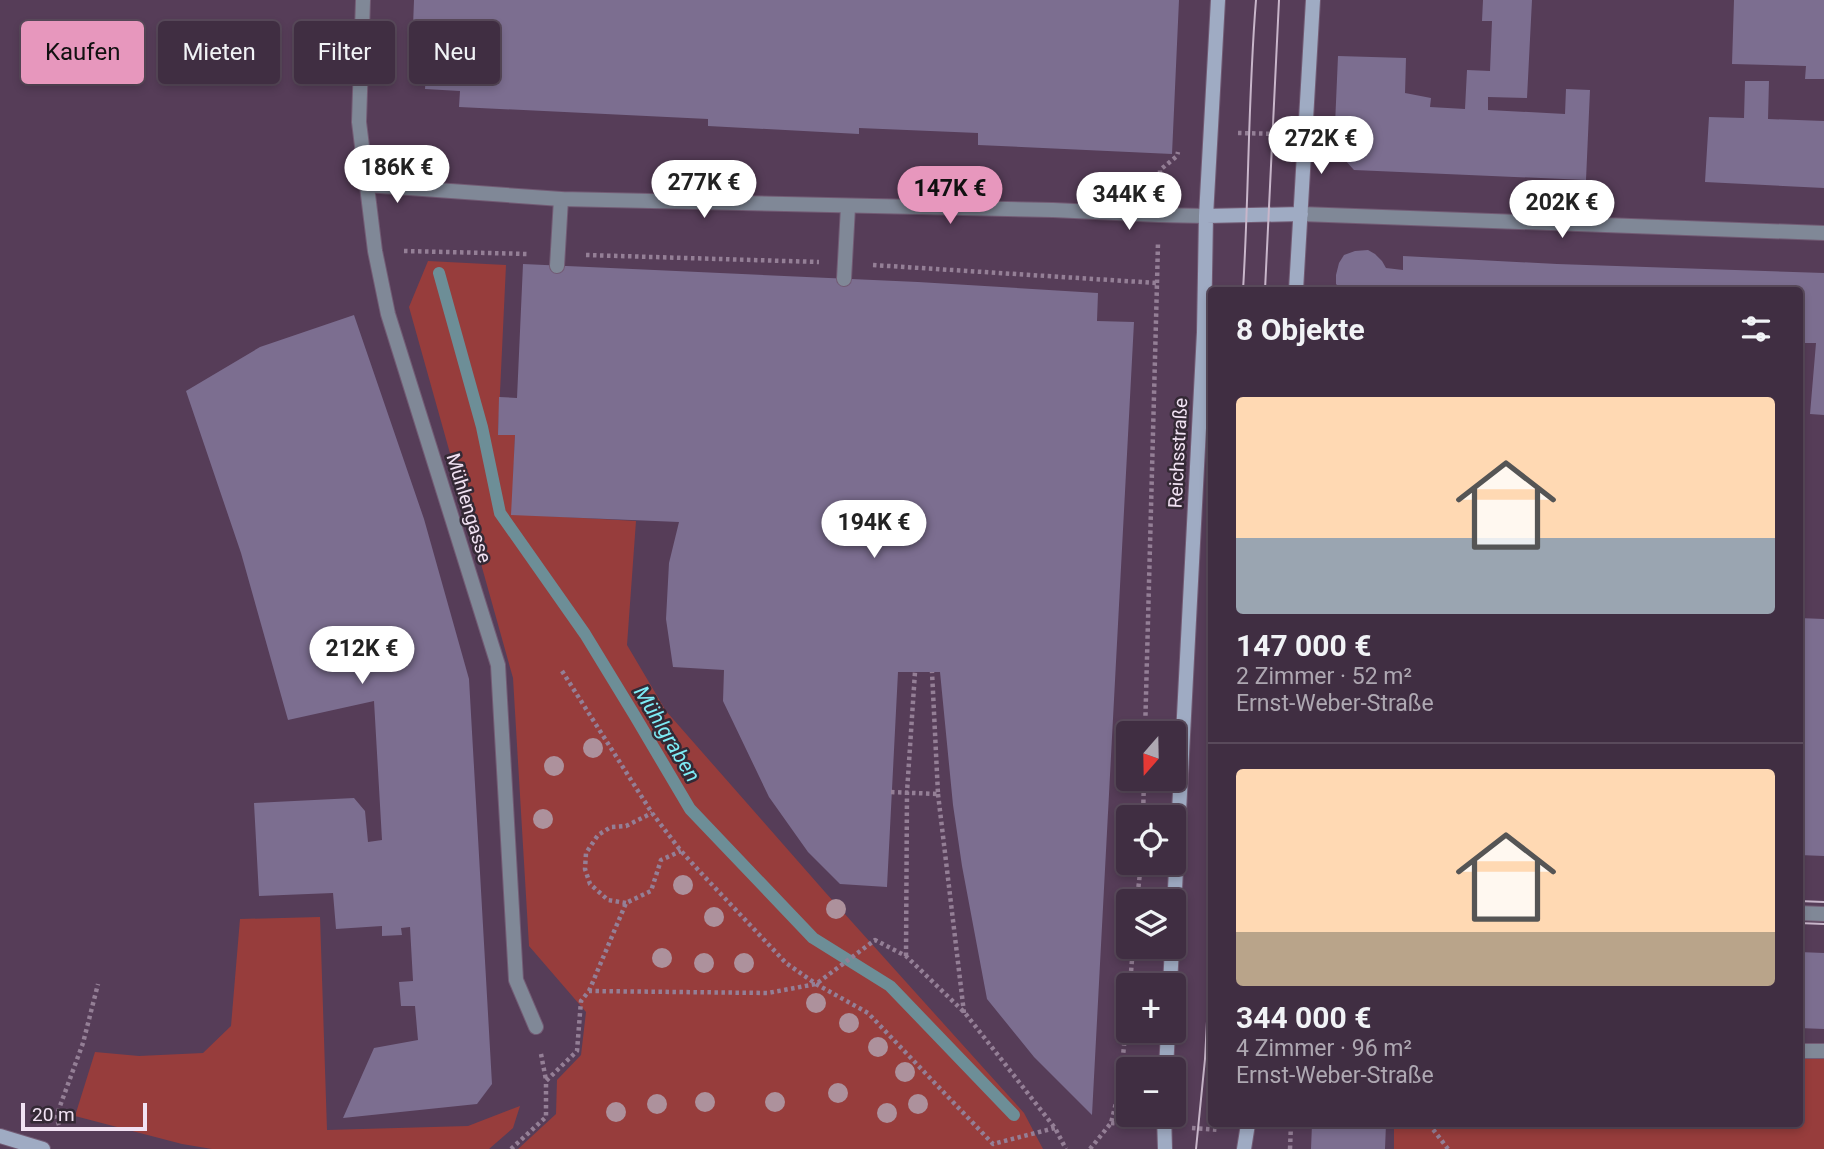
<!DOCTYPE html>
<html lang="de">
<head>
<meta charset="utf-8">
<style>
	body { margin:0; font-family:Roboto,sans-serif; background:#4b3a4d; color:#f1f3f6; height:100vh; display:flex; flex-direction:column; font-size:26px; white-space:nowrap }
	* { box-sizing:border-box; margin:0 }
	p { font-size:23px; color:#aea8b2 }
	.icon { flex:none; width:38px; height:38px; fill:none; stroke:currentColor; stroke-width:2; stroke-linecap:round; stroke-linejoin:round }
	.map { position:relative; flex:1; overflow:hidden }
	.panel { position:absolute; left:1208px; top:287px; width:595px; height:840px; display:flex; flex-direction:column; background:#402e42; border-radius:7px; box-shadow:0 4px 10px #0003,0 0 0 2px #594a5b }
	.panel>* { flex:none }
	.banner { position:absolute; left:21px; top:21px; width:665px; height:63px; display:flex; gap:14px }
	.needle { width:46px; rotate:200deg }
	.tools { position:absolute; left:1116px; top:721px; display:grid; gap:14px }
	.tools a { display:grid; place-items:center; width:70px; height:70px; border-radius:7px; background:#402e42; box-shadow:0 4px 10px #0003,0 0 0 2px #594a5b; font-size:35px }
	.scale { position:absolute; left:21px; bottom:18px; width:126px; box-sizing:border-box; padding-left:7px; border:4px solid #f1e2f3; border-top:0; font-size:19px; line-height:24px; white-space:nowrap; color:#f1e2f3; -webkit-text-stroke:5px #342935; paint-order:stroke }
	.price { position:absolute; translate:-50% -60px; padding:0 16px; border-radius:24px; background:#fff; color:#222; font-size:23px; line-height:46px; filter:drop-shadow(0 2px 4px #0008) }
	.price::after { content:''; position:absolute; left:50%; top:42px; width:21px; height:16px; margin-left:-10px; background:inherit; clip-path:polygon(0 0,100% 0,50% 100%) }
	.price.on { background:#e797bd; color:#111 }
	ul { padding:0; list-style:none }
	li { display:grid; align-content:center; gap:14px; height:371px; padding:0 28px }
	li+li { border-top:2px solid #594a5b }
	li span { display:grid; place-items:center; height:217px; border-radius:7px; color:#555 }
	li>.icon { margin-inline-start:auto }
	span .icon { width:126px; height:126px; fill:#fffc; stroke-width:1 }
	li b { font-size:30px }
	h2 { display:flex; justify-content:space-between; align-items:center; height:84px; padding:0 28px; font-size:30px }
	.pill { padding:0 24px; border-radius:7px; background:#402e42; box-shadow:0 4px 10px #0003,0 0 0 2px #594a5b; font-size:24px; line-height:63px }
	.pill.on { background:#e797bd; color:#111 }
	.map>svg:first-child { display:block }
	.green { fill:#973d3c }
	.lines { fill:none; stroke-linecap:round; stroke-linejoin:round }
	.stream { stroke:#6d8e97; stroke-width:12 }
	.building { fill:#7c6e90 }
	.lane-casing { stroke:#725b74; stroke-width:16 }
	.street-casing { stroke:#725b74; stroke-width:16 }
	.secondary-casing { stroke:#725b74; stroke-width:16 }
	.path { stroke:#947f96; stroke-width:4.5; stroke-dasharray:3.5 3.5; stroke-linecap:butt }
	.lane { stroke:#808897; stroke-width:14 }
	.street { stroke:#808897; stroke-width:14 }
	.secondary { stroke:#9fabc3; stroke-width:14 }
	.tram { stroke:#c8b6ca; stroke-width:2 }
	.tree { fill:#ad919c }
	.labels { text-anchor:middle; dominant-baseline:central; stroke-width:5; stroke-linejoin:round; paint-order:stroke }
	.street-label { font-size:19px; fill:#f1e2f3; stroke:#342935 }
	.water-label { font-size:21px; font-style:italic; fill:#7decf6; stroke:#342935 }
</style>
</head>
<body>
<div class="map">
<svg width="1824" height="1149" viewBox="0 0 1824 1149">
	<rect width="100%" height="100%" fill="#563d58"/>
	<!-- green -->
	<path class="green" d="M428 261 506 265 498 435H515L512 514 636 521 627 645 666 711 825 892 1024 1113 1043 1149H518L556 1114 557 1080 581 1055 586 1012 529 946 513 678 409 307Z
		M320 917 327 1130 468 1126 520 1106 513 1128 489 1149H212L182 1144 75 1116 95 1052 139 1056 203 1053 231 1026 240 919Z
		M1799 1056H1824V1149H1394V1124H1799Z"/>
	<g class="lines">
		<!-- stream -->
		<path class="stream" d="M439 273 482 427 500 513 585 634 635 716 690 809 813 938 890 986 1014 1115"/>
	</g>
	<!-- building -->
	<path class="building" d="M414 0H1179L1172 154 978 145V133L859 128V134L708 126V119L459 107 460 91 425 89 427 54 412 53Z
		M1483 0H1532L1527 98 1488 97V110L1565 114 1566 89 1590 90 1586 180 1354 170 1334 148 1338 56 1406 58 1405 93 1431 98 1430 107 1465 109 1467 70 1490 71 1492 21H1482Z
		M1734 0H1824V79H1805L1806 66 1732 64Z
		M1745 81H1769L1768 119 1824 121V188L1705 182 1709 117 1744 118Z
		M1368 250 1375 254 1382 261 1386 268 1403 270V256L1557 264 1824 273V415L1810 414 1816 343H1799V290H1342L1336 284V275L1339 263 1344 255 1355 251Z
		M523 264 918 282 1098 293 1097 321 1134 322 1092 1115 1034 1057 987 999 962 866 953 805 940 672H898L887 887 840 884 808 852 769 797 723 701 724 670 673 667 666 619 669 563 679 522 511 515 515 435H498L499 397 517 398Z
		M354 315 424 519 469 679 492 1084 477 1104 343 1118 374 1048 418 1040 415 1006H401L399 982 413 981 410 927 401 928 402 935 382 936V926L336 929 333 893 259 896 254 803 354 798 365 811 368 842 382 840 374 701 288 720 241 553 186 391 260 347Z
		M1799 618 1824 619V856L1799 855Z
		M1799 952 1824 953V1029L1799 1028Z
		M1312 1124H1386L1385 1149H1311Z"/>
	<g class="lines">
		<!-- lane casing -->
		<g class="lane-casing">
			<path id="lane" d="M557 266 561 199
				M844 279 848 207
				M1799 1051H1824"/>
		</g>
		<!-- street casing -->
		<g class="street-casing">
			<path id="street" d="M363 0 359 122 375 251 388 314 498 665 516 980 536 1027
				M367 185 561 199 1053 210 1159 215 1206 216
				M1301 214 1824 233
				M1799 913 1824 914"/>
		</g>
		<!-- secondary casing -->
		<g class="secondary-casing">
			<path id="secondary" d="M1206 216 1301 214
				M1296 290 1313 0
				M1174 908 1204 332 1206 216 1218 0
				M1170 985 1172 947
				M1166 1069 1168 1031
				M1164 1115 1165 1149
				M0 1136 43 1149
				M1244 1149 1248 1124"/>
		</g>
		<!-- path -->
		<path class="path" d="M1238 133 1278 134
			M1160 188V170L1177 156 1178 152
			M404 251 528 254
			M586 255 819 262
			M873 265 1157 283 1145 733
			M1157 283 1158 242
			M562 671 652 813 681 851 701 873 786 963 816 984 868 1013 993 1144 1055 1128
			M891 792 938 794 932 672
			M938 794 964 1013
			M1143 817 1144 779
			M1137 901 1141 863
			M626 903 608 900 590 884 585 869 586 853 598 835 611 827 626 826 652 813
			M906 956 907 792 915 672
			M1130 985 1133 947
			M589 991 626 903 651 891 661 860 681 851
			M541 1054 546 1080
			M1111 1123 1135 1125
			M1429 1124 1448 1149
			M59 1125 56 1117 83 1043 98 984
			M1192 1128 1219 1130
			M511 1149 546 1117V1081L577 1051 581 1001 589 991 768 993 816 984 875 940 906 956 965 1013 1055 1128 1066 1149
			M1090 1149 1111 1123 1120 1087 1129 994
			M1290 1149 1291 1124"/>
		<!-- lane -->
		<use href="#lane" class="lane"/>
		<!-- street -->
		<use href="#street" class="street"/>
		<!-- secondary -->
		<use href="#secondary" class="secondary"/>
		<!-- tram -->
		<path class="tram" d="M1243 290C1249 194 1248 97 1256 0
			M1265 290 1279 0
			M1799 901 1824 902
			M1799 923 1824 924
			M1196 1149 1205 1059 1211 947"/>
	</g>
	<!-- trees -->
	<g class="tree">
		<circle cx="593" cy="748" r="10"/>
		<circle cx="554" cy="766" r="10"/>
		<circle cx="543" cy="819" r="10"/>
		<circle cx="683" cy="885" r="10"/>
		<circle cx="836" cy="909" r="10"/>
		<circle cx="714" cy="917" r="10"/>
		<circle cx="662" cy="958" r="10"/>
		<circle cx="704" cy="963" r="10"/>
		<circle cx="744" cy="963" r="10"/>
		<circle cx="816" cy="1003" r="10"/>
		<circle cx="849" cy="1023" r="10"/>
		<circle cx="878" cy="1047" r="10"/>
		<circle cx="905" cy="1072" r="10"/>
		<circle cx="838" cy="1093" r="10"/>
		<circle cx="705" cy="1102" r="10"/>
		<circle cx="775" cy="1102" r="10"/>
		<circle cx="657" cy="1104" r="10"/>
		<circle cx="918" cy="1104" r="10"/>
		<circle cx="616" cy="1112" r="10"/>
		<circle cx="887" cy="1113" r="10"/>
	</g>
	<g class="labels">
		<!-- street labels -->
		<g class="street-label">
			<text transform="translate(1178 453) rotate(-87)">Reichsstraße</text>
			<text transform="translate(469 508) rotate(73)">Mühlengasse</text>
		</g>
		<!-- water labels -->
		<g class="water-label">
			<text transform="translate(667 734) rotate(59)">Mühlgraben</text>
		</g>
	</g>
</svg>
<div class="tools">
<a><svg class="needle" viewBox="-14 -14 28 28"><path d="M0-13l5 13h-10z" fill="#e53935"/><path d="M0 13l5-13h-10z" fill="#aea8b2"/></svg></a>
<a><svg class="icon" aria-label="locate" viewBox="0 0 24 24"><circle cx="12" cy="12" r="6"/><path d="M12 2v4M12 18v4M2 12h4M18 12h4"/></svg></a>
<a><svg class="icon" aria-label="layers" viewBox="0 0 24 24"><path d="M12 4l9 5-9 5-9-5zM3 14l9 5 9-5"/></svg></a>
<a>+</a>
<a>−</a>
</div>
<div class="scale">20 m</div>
<b class="price" style="left:1321px;top:176px">272K €</b>
<b class="price" style="left:397px;top:205px">186K €</b>
<b class="price" style="left:704px;top:220px">277K €</b>
<b class="price on" style="left:950px;top:226px">147K €</b>
<b class="price" style="left:1129px;top:232px">344K €</b>
<b class="price" style="left:1562px;top:240px">202K €</b>
<b class="price" style="left:874px;top:560px">194K €</b>
<b class="price" style="left:362px;top:686px">212K €</b>
<div class="banner">
<a class="pill on">Kaufen</a>
<a class="pill">Mieten</a>
<a class="pill">Filter</a>
<a class="pill">Neu</a>
</div>
<section class="panel">
<h2>8 Objekte<svg class="icon" aria-label="filters" viewBox="0 0 24 24"><path d="M4 7h16M4 17h16"/><circle cx="9" cy="7" r="2"/><circle cx="15" cy="17" r="2"/></svg></h2>
<ul>
<li><span style="background:linear-gradient(#ffd9b3 65%,#9aa5b1 0)"><svg class="icon" aria-label="home" viewBox="0 0 24 24"><path d="M3 11l9-7 9 7M6 9v11h12V9"/></svg></span><div><b>147 000 €</b><p>2 Zimmer · 52 m²</p><p>Ernst-Weber-Straße</p></div></li>
<li><span style="background:linear-gradient(#ffd9b3 75%,#b9a48a 0)"><svg class="icon" aria-label="home" viewBox="0 0 24 24"><path d="M3 11l9-7 9 7M6 9v11h12V9"/></svg></span><div><b>344 000 €</b><p>4 Zimmer · 96 m²</p><p>Ernst-Weber-Straße</p></div></li>
</ul>
</section>
</div>
</body>
</html>
